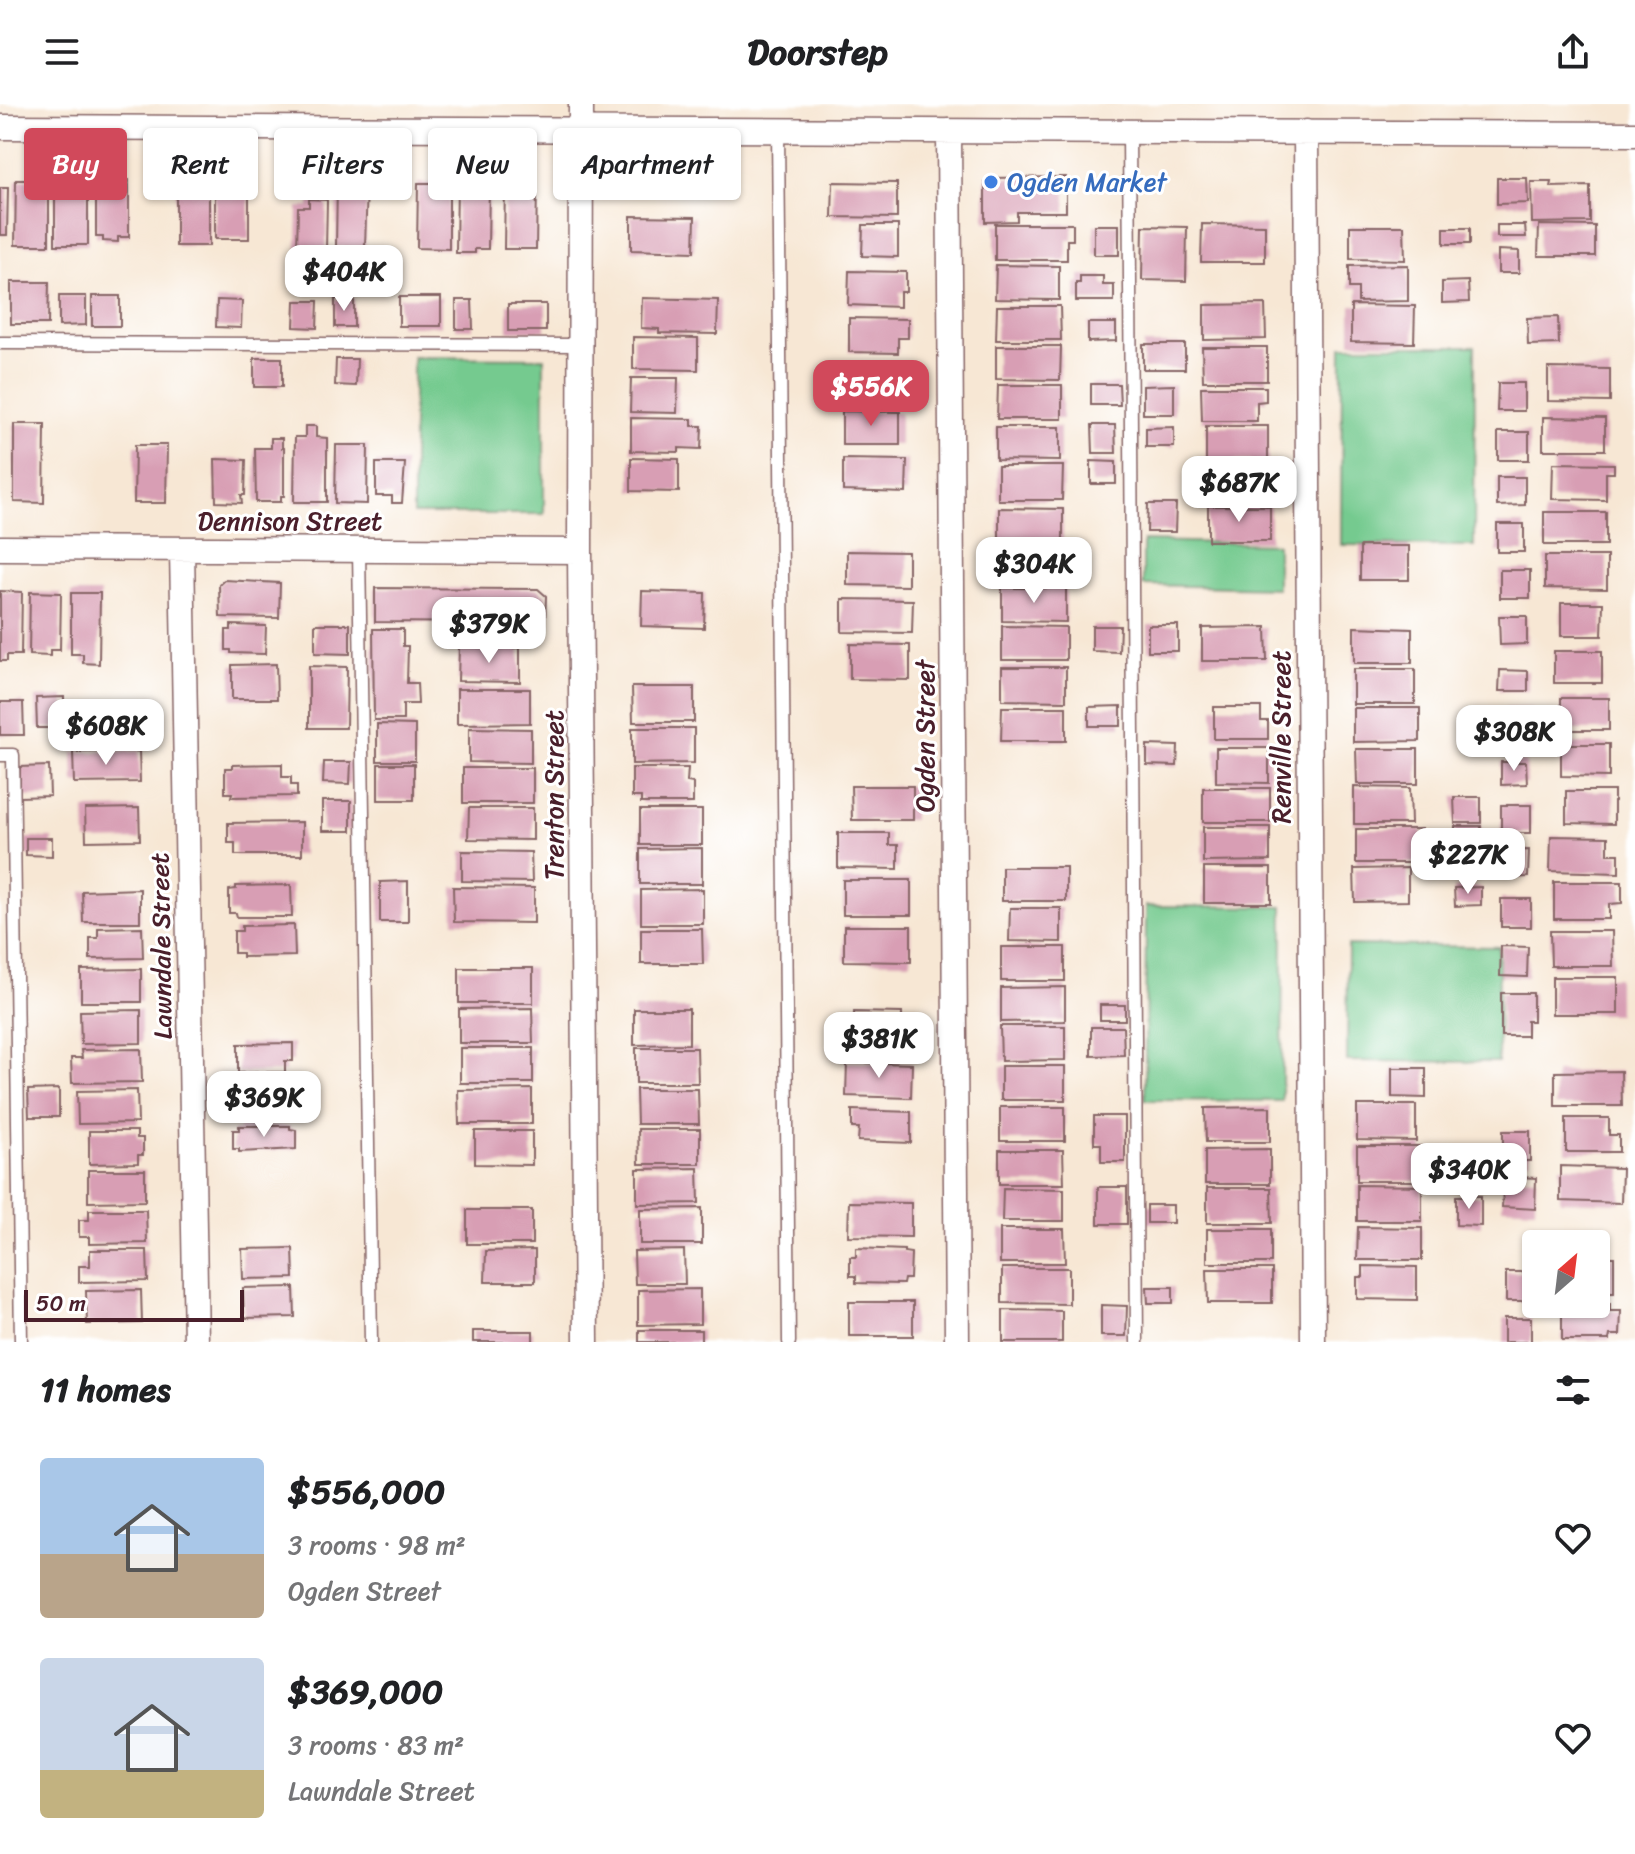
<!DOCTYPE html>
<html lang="en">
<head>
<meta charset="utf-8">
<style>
	body { margin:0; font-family:Sriracha,sans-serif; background:#f2f2f2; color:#202124; height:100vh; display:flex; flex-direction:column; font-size:30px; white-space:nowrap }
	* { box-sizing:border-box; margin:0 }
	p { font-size:26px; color:#757577 }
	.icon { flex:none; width:44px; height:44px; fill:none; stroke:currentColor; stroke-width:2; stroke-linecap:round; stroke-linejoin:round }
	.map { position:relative; height:1238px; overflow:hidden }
	.details { display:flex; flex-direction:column; background:#fff; flex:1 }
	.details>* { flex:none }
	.hud { position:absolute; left:24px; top:24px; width:800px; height:72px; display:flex; gap:16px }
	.needle { width:52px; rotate:28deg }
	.fabs { position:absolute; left:1522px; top:1126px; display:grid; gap:16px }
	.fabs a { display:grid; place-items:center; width:88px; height:88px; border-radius:8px; background:#fff; box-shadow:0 2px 6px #0004; font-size:40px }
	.scale { position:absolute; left:24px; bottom:20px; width:220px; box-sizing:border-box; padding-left:8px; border:4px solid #4a1f2b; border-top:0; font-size:22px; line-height:28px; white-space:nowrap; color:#4a1f2b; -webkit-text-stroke:6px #fff; paint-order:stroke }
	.price { position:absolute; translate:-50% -68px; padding:0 18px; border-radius:16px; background:#fff; color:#222; font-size:26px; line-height:52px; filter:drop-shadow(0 2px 4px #0008) }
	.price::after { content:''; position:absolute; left:50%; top:48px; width:24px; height:18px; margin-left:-12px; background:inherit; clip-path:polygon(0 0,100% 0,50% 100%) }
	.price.selected { background:#d1495b; color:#fff }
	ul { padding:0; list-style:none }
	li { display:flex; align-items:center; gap:24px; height:200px; padding:0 40px }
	li span { display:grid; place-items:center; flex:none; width:224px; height:160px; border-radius:8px; color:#555 }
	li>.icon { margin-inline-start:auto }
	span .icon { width:96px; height:96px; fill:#fffc; stroke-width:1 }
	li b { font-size:34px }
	h2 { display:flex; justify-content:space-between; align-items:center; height:96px; padding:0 40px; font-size:34px }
	.chip { padding:0 28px; border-radius:8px; background:#fff; box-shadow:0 2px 6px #0004; font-size:28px; line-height:72px }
	.chip.selected { background:#d1495b; color:#fff }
	header { display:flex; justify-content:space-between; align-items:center; height:104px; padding:0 40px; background:#fff; font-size:36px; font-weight:800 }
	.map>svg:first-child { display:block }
	.green { fill:#74ca8f; stroke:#5f745d; stroke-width:2 }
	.building { fill:#d89eb4 }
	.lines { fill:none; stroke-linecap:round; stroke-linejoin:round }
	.lane-casing { stroke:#876566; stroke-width:15 }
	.street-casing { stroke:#876566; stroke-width:27 }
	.lane { stroke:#fff; stroke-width:12 }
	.street { stroke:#fff; stroke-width:24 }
	.shop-dot { fill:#3f7fe0; stroke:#fff; stroke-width:3 }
	.labels { text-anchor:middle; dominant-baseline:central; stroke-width:6; stroke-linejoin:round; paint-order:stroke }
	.shop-label { font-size:26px; fill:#366cbe; stroke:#fff; text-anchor:start }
	.street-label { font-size:26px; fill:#4a1f2b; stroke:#fff }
</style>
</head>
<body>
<header><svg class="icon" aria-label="menu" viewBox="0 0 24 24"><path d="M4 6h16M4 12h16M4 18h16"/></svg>Doorstep<svg class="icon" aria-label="share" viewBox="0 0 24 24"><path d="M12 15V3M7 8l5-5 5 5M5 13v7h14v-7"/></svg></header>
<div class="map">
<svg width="1635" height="1238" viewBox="0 0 1635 1238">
	<rect width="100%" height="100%" fill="#fff"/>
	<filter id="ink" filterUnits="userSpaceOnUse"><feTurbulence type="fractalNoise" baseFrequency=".0125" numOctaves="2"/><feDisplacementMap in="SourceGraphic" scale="16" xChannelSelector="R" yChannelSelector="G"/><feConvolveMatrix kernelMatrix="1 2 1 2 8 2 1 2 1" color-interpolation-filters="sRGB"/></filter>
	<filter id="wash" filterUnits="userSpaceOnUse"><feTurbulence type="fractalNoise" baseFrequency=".006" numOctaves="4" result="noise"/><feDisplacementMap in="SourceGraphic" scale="32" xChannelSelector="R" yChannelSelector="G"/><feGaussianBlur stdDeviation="1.8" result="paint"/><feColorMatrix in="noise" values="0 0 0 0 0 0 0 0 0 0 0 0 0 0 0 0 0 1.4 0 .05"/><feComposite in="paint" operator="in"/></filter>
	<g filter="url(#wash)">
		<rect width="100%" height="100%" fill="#f7e7d4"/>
		<!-- green -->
		<path class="green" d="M1342 242H1475L1474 442 1341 441Z
			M413 253 544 254V410H413Z
			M1143 437 1277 440V484L1143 481Z
			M1146 802 1283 803 1282 997 1145 996Z
			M1348 841 1499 843 1498 958 1347 957Z"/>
		<g id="blocks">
			<!-- building -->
			<path class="building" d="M1066 73V108H1017V117L985 118V78L987 74Z
				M1497 74H1527L1528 99 1497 100Z
				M16 76H49V141H15Z
				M55 76H88V141H55Z
				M96 76H129V133H118V138L103 137V133H96Z
				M215 76H249V135H215Z
				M176 77H209V142H176Z
				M833 78 897 79V114L832 113Z
				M1531 78H1552L1551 83 1590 82V118L1532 119Z
				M337 79 367 80 365 143H336Z
				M418 79H449V145L417 144Z
				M457 79H489L488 145H475V149H456Z
				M505 80H537L536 145H504Z
				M0 84H8L7 131H0Z
				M309 95 327 96 326 146H297L298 103H309Z
				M631 112 695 113 694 148 631 146Z
				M995 120H1073V136H1067V156H995Z
				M1202 120 1265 121V158H1201Z
				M863 121H898V153L862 152Z
				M1094 121H1119V151H1094Z
				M1497 121H1525L1526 133H1497Z
				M1539 121 1595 122V152H1538Z
				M1143 122 1187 123 1186 177 1142 176Z
				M1350 122H1404L1405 156 1350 155Z
				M1444 124H1470V140H1444Z
				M1498 146 1519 147V169H1498Z
				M996 161 1059 162V196L995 195Z
				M1408 161V197L1358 198V184H1349V162Z
				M849 167 906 168V188H900V203L848 201Z
				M1080 172H1103V181H1114V197H1076V179H1080Z
				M1468 177 1469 198 1442 199V178Z
				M11 178H49L48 220H11Z
				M59 192H86V221L59 222Z
				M92 192H120V222H92Z
				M399 193H441V222H399Z
				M642 194 718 196 717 230 659 229V225L641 224Z
				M335 195H354V223H335Z
				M217 196 242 197 241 224 216 223Z
				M456 196H472L473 225H456Z
				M295 197H318L317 224 294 223Z
				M508 200H546V227H508Z
				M1265 200 1266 235 1204 236V201Z
				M1351 201 1415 202 1414 239 1351 238Z
				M997 202H1060L1061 236H996Z
				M1558 213 1559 240 1528 241 1527 214Z
				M849 214 908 215V234H898V249L849 248Z
				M1088 219H1116V237L1088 238Z
				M633 233 698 234V266L633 265Z
				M1143 240H1185V265H1143Z
				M996 242H1061L1060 276 996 275Z
				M1202 243H1267V277H1203Z
				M254 254H282V283H254Z
				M336 255H357L356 282 335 281Z
				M839 261 900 262 899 296 839 295Z
				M1548 264 1610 265V298L1548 297Z
				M631 274H678L677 309 630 308Z
				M1498 279H1524V307H1497Z
				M1091 280H1119L1120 301H1091Z
				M998 281H1062V315H997Z
				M1174 281V310H1143V282Z
				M1201 283H1266V297L1257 298V317H1202Z
				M842 307 900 308V341H842Z
				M1543 313 1605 314V346H1543Z
				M631 314 692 315V322H702L701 345 679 344V348L631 347Z
				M14 320H45L44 399 14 398Z
				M1092 321H1115L1116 349H1093Z
				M305 322H316V333L327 334V398H294L295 333H305Z
				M1206 322H1268V357H1206Z
				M996 323H1060V357L996 356Z
				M1174 323V343H1146V324Z
				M1498 328H1529V356H1498Z
				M271 334H282V344H284V392H281V398H256L255 344H271Z
				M135 341H167L166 399H134Z
				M336 341H368L367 400 335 399Z
				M631 354 679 355V388L631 387Z
				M215 355 246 356 245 391H241L242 399 216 398Z
				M843 355 907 356 906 389 843 387Z
				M1091 357 1116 358V380H1091Z
				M376 359H405L402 399H392V392H376Z
				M1553 359 1614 360V369H1606V396L1552 395Z
				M998 362H1063L1062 396H998Z
				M1205 362H1267V397H1206Z
				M1497 373H1525V401L1497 402Z
				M1148 400H1176L1175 428H1147Z
				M1208 402H1270V437H1208Z
				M999 404 1063 405V439L999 438Z
				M1544 408H1606V441H1544Z
				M1497 420H1524V448H1497Z
				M1360 442H1409V476H1360Z
				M1002 443H1066V477H1002Z
				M847 447 908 448V482L847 481Z
				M1545 452H1607V485L1545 484Z
				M1500 466H1530V494H1500Z
				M224 476 280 479 279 514 220 513 219 481Z
				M375 484 538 485 546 492 545 521 514 530 513 519 375 518Z
				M1002 484H1066V518L1002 517Z
				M0 487 22 488 21 551H7V557H0Z
				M642 487 705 489 704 524 641 522Z
				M30 488 61 489 60 546H50V552L29 551Z
				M71 489H100L99 560 83 559V550H71Z
				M842 495 913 496 912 529 842 528Z
				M1561 499H1603L1602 532H1561Z
				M1499 512H1527V540L1500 541Z
				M315 520H350V550L315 549Z
				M231 521 266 522 265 550 231 549V546H226V526H231Z
				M1148 521H1178V547H1148Z
				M1002 522 1066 523V556H1002Z
				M1092 522H1120L1119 548 1092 547Z
				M1266 523 1267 557H1202V524Z
				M1354 523 1412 525V559H1354Z
				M373 525H403V542H408L407 579H417L418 600H403V616H374Z
				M850 540 910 541V576L850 575Z
				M459 543 520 544V578L458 577Z
				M1554 547H1602V579H1554Z
				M276 560 277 595H232V561Z
				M309 562 347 563 346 624H309Z
				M1002 563H1066V597L1002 596Z
				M1353 565H1415V600H1353Z
				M1500 566 1528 567V587H1499Z
				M632 583H694V618H633Z
				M457 585H530V619L457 620Z
				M64 593V624H37L36 594Z
				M1561 594H1609V626H1561Z
				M0 598H23L24 631H0Z
				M1121 602V622H1089V603Z
				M1002 603H1066V637H1001Z
				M1214 603H1261V617H1268V635H1214Z
				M1353 604H1420V637L1353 638Z
				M1501 604H1531L1532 632H1501Z
				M377 620 415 621V657H377Z
				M469 624 531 625V659L469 658Z
				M632 624H694V659L632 660Z
				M1561 640H1609V673L1561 672Z
				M1147 641 1178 642 1177 662 1147 661Z
				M1216 644H1269V679L1216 678Z
				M1356 645H1418V680H1357Z
				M139 647 140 678 74 679 73 648Z
				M324 658H351L350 680 323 679Z
				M1501 658H1526L1527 680 1501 681Z
				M282 660V673H291V681H297V692L231 693 232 689H225V664H232V661Z
				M378 660H414V696H378Z
				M49 662 50 692 20 693V663Z
				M463 664H533V699H463Z
				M632 664H688L687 678 693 679V699H641V693H632Z
				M851 682H913V716H852Z
				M1354 683 1410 684 1411 720H1354Z
				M1203 684H1270V718H1203Z
				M1566 687H1614V720L1566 719Z
				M1454 693H1481V719H1455Z
				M322 697H351V727H322Z
				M1501 701H1531V729H1501Z
				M139 704 140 736 86 737 85 705Z
				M469 704H533V736L468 735Z
				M640 706H702V741H640Z
				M302 718V751H235V739H228V719Z
				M1455 722H1481V747H1455Z
				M1203 723H1270V757L1203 758Z
				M1356 725H1422L1423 759H1356Z
				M838 729H889V741H898V765L838 764Z
				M1551 732 1608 733V750H1619V769L1550 767Z
				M26 734H52V752L26 751Z
				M702 744V780H640V745Z
				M1529 746 1528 773 1502 774V747Z
				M462 747 531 748 532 778 462 777Z
				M1002 763H1066V797H1002Z
				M1204 764H1271V799H1204Z
				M1408 764V797L1355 798 1354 765Z
				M843 776H911V811H843Z
				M408 777V818H380V778Z
				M1554 778H1622V799L1609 800V815H1554Z
				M291 781 292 813H237L236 809H229V786L236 785V782Z
				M453 783 534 784V819L454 818Z
				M1481 783V801L1455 802 1454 784Z
				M140 785V818H83L82 787Z
				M703 785V820H641V786Z
				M1501 795H1531V823H1501Z
				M1010 804H1061V838L1009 837Z
				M294 821 295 852 242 853V849H234V827H242V822Z
				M844 822H911V858L844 857Z
				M142 823 143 854 90 855V834H98V824Z
				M641 825H702L703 860H641Z
				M1550 827H1612L1613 862H1551Z
				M1501 842 1528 843 1527 873 1500 872Z
				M1001 843H1065V877H1001Z
				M459 864H533V899H459Z
				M141 865V898H81V866Z
				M1552 873H1618V910H1552Z
				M1065 883V917L1001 918V884Z
				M1501 889H1533V917H1527V932H1501Z
				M1100 901H1125V916H1100Z
				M532 904 533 939H459V905Z
				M634 905H689V940L634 941Z
				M141 906V939L81 940 80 907Z
				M854 908 902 909V943H854Z
				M1000 922H1065V956L1001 957Z
				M1091 923H1123L1124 951 1091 952Z
				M293 939V957H285V968L238 969V940Z
				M460 944H533V979H460Z
				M636 944H697L698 979H636Z
				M141 945 142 978 72 979 71 954H82L81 946Z
				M847 958 912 960 911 994 846 992Z
				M1001 962H1065V996H1001Z
				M1392 964H1426V994L1392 993Z
				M1621 967 1622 1002H1555V968Z
				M295 981 296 1011 239 1012V1006H233V991H239V982Z
				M59 985V1013H29L28 986Z
				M532 985V1020H459L458 986Z
				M636 985H698L699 1020H637Z
				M137 986 138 1019 78 1020 77 987Z
				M1357 1001H1416V1037L1357 1036Z
				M1000 1003H1065V1037H1000Z
				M1270 1003V1038H1206L1205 1004Z
				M852 1006 911 1008V1039L858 1037 859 1024H852Z
				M1094 1012H1125V1058H1101V1040H1094Z
				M1566 1014H1609V1031H1619V1048H1566Z
				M239 1022H290V1025L296 1026V1045L239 1048V1045H233V1026H239Z
				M638 1025H700V1060H639Z
				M89 1027H137V1034H143V1051H138V1059L89 1060Z
				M475 1027H532V1061L475 1060Z
				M1503 1027H1530V1057H1503Z
				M1357 1042H1422L1421 1077H1357Z
				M1270 1045V1080H1205V1046Z
				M999 1046H1063L1064 1080H999Z
				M1560 1062 1622 1064 1621 1099 1560 1097Z
				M698 1064 699 1099 637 1100V1065Z
				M88 1066H145V1097L88 1098Z
				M1504 1072 1536 1074 1535 1105 1502 1103Z
				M1357 1081 1422 1082V1117H1357Z
				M1098 1083H1127V1120H1098Z
				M1003 1084 1064 1085V1117H1002Z
				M1207 1084H1271L1272 1119H1207Z
				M1456 1092H1481V1122L1456 1121Z
				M849 1098 911 1099V1133L848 1132Z
				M1147 1101H1173V1119H1147Z
				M702 1104V1140H640V1105Z
				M89 1106H146L147 1139 89 1140V1133H79V1116H89Z
				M467 1106H532V1140H467Z
				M1358 1123 1422 1124V1156H1357Z
				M1000 1125H1064L1065 1159H1000Z
				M1207 1125H1271V1159H1207Z
				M293 1144 294 1174 243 1175 242 1145Z
				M856 1144 904 1146V1148L911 1149 910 1175H904L903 1180 856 1179V1172H850V1153H856Z
				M90 1146H147L148 1177 79 1178V1162H90Z
				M535 1146V1178H485L486 1147Z
				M684 1146 685 1180H635L634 1147Z
				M1596 1153H1614V1189H1596Z
				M1363 1162 1417 1163V1196L1357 1195V1173H1363Z
				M1002 1164H1069V1200L1002 1199Z
				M1207 1165H1272V1199H1208Z
				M1506 1168H1532V1197H1506Z
				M294 1183 295 1213 244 1214 243 1184Z
				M1147 1183H1173V1199H1148Z
				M700 1185V1220L638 1221V1186Z
				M141 1186 142 1219 87 1220 86 1187Z
				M849 1198H913V1232H849Z
				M1562 1200H1610V1207H1621L1620 1231H1610L1609 1236H1562Z
				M1101 1201 1127 1202 1126 1232H1101Z
				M1003 1206 1062 1207V1238H1003Z
				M1504 1214H1531V1238H1504Z
				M639 1226H701V1238H639Z
				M473 1227H533V1238H473Z"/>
		</g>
	</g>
	<g filter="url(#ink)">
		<use href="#blocks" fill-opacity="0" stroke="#876566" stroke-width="2"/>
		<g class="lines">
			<!-- lane casing -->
			<g class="lane-casing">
				<path id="lane" d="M778 26 789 1238
					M1129 27 1137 1238
					M0 239 581 241
					M359 446 371 1238
					M0 651H13L21 1238"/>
			</g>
			<!-- street casing -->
			<g class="street-casing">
				<path id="street" d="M581 0 580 447 586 1238
					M0 23 1635 30
					M949 27 957 1238
					M1306 28 1313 1238
					M0 444 580 447
					M182 445 196 1238"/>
			</g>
			<!-- lane -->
			<use href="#lane" class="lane"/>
			<!-- street -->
			<use href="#street" class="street"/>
		</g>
	</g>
	<!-- markers -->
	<circle class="shop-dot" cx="991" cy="78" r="8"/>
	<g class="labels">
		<!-- shop labels -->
		<g class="shop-label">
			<text x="1007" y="78">Ogden Market</text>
		</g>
		<!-- street labels -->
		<g class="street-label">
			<text x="290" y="417">Dennison Street</text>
			<text transform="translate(925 632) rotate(-90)">Ogden Street</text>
			<text transform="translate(1281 633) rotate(-90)">Renville Street</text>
			<text transform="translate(554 691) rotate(-90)">Trenton Street</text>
			<text transform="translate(161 842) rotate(-91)">Lawndale Street</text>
		</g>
	</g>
</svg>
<div class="fabs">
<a><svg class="needle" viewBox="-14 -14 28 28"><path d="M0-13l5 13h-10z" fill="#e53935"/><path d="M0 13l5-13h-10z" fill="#757577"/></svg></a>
</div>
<div class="scale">50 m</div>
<b class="price" style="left:344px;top:209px">$404K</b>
<b class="price selected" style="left:871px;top:324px">$556K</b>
<b class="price" style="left:1239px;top:420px">$687K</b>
<b class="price" style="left:1034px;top:501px">$304K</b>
<b class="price" style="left:489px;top:561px">$379K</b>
<b class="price" style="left:106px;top:663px">$608K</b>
<b class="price" style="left:1514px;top:669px">$308K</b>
<b class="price" style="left:1468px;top:792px">$227K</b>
<b class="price" style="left:879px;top:976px">$381K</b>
<b class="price" style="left:264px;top:1035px">$369K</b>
<b class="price" style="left:1469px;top:1107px">$340K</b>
<div class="hud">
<a class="chip selected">Buy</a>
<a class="chip">Rent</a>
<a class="chip">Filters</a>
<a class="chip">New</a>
<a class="chip">Apartment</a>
</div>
</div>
<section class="details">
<h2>11 homes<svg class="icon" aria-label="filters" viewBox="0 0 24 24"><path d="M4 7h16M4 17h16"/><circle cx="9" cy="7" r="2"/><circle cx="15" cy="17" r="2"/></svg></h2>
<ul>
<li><span style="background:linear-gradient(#a9c7e8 60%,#b9a48a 0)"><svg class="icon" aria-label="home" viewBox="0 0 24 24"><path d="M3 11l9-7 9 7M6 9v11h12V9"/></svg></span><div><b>$556,000</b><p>3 rooms · 98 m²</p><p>Ogden Street</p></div><svg class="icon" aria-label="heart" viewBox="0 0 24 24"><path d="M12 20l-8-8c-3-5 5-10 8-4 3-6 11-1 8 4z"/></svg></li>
<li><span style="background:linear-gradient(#c9d6e8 70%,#c2b280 0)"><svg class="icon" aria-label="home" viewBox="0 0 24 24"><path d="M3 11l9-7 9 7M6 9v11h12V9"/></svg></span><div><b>$369,000</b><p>3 rooms · 83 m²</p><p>Lawndale Street</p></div><svg class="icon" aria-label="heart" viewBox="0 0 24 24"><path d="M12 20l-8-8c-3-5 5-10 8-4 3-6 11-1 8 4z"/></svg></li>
</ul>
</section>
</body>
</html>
